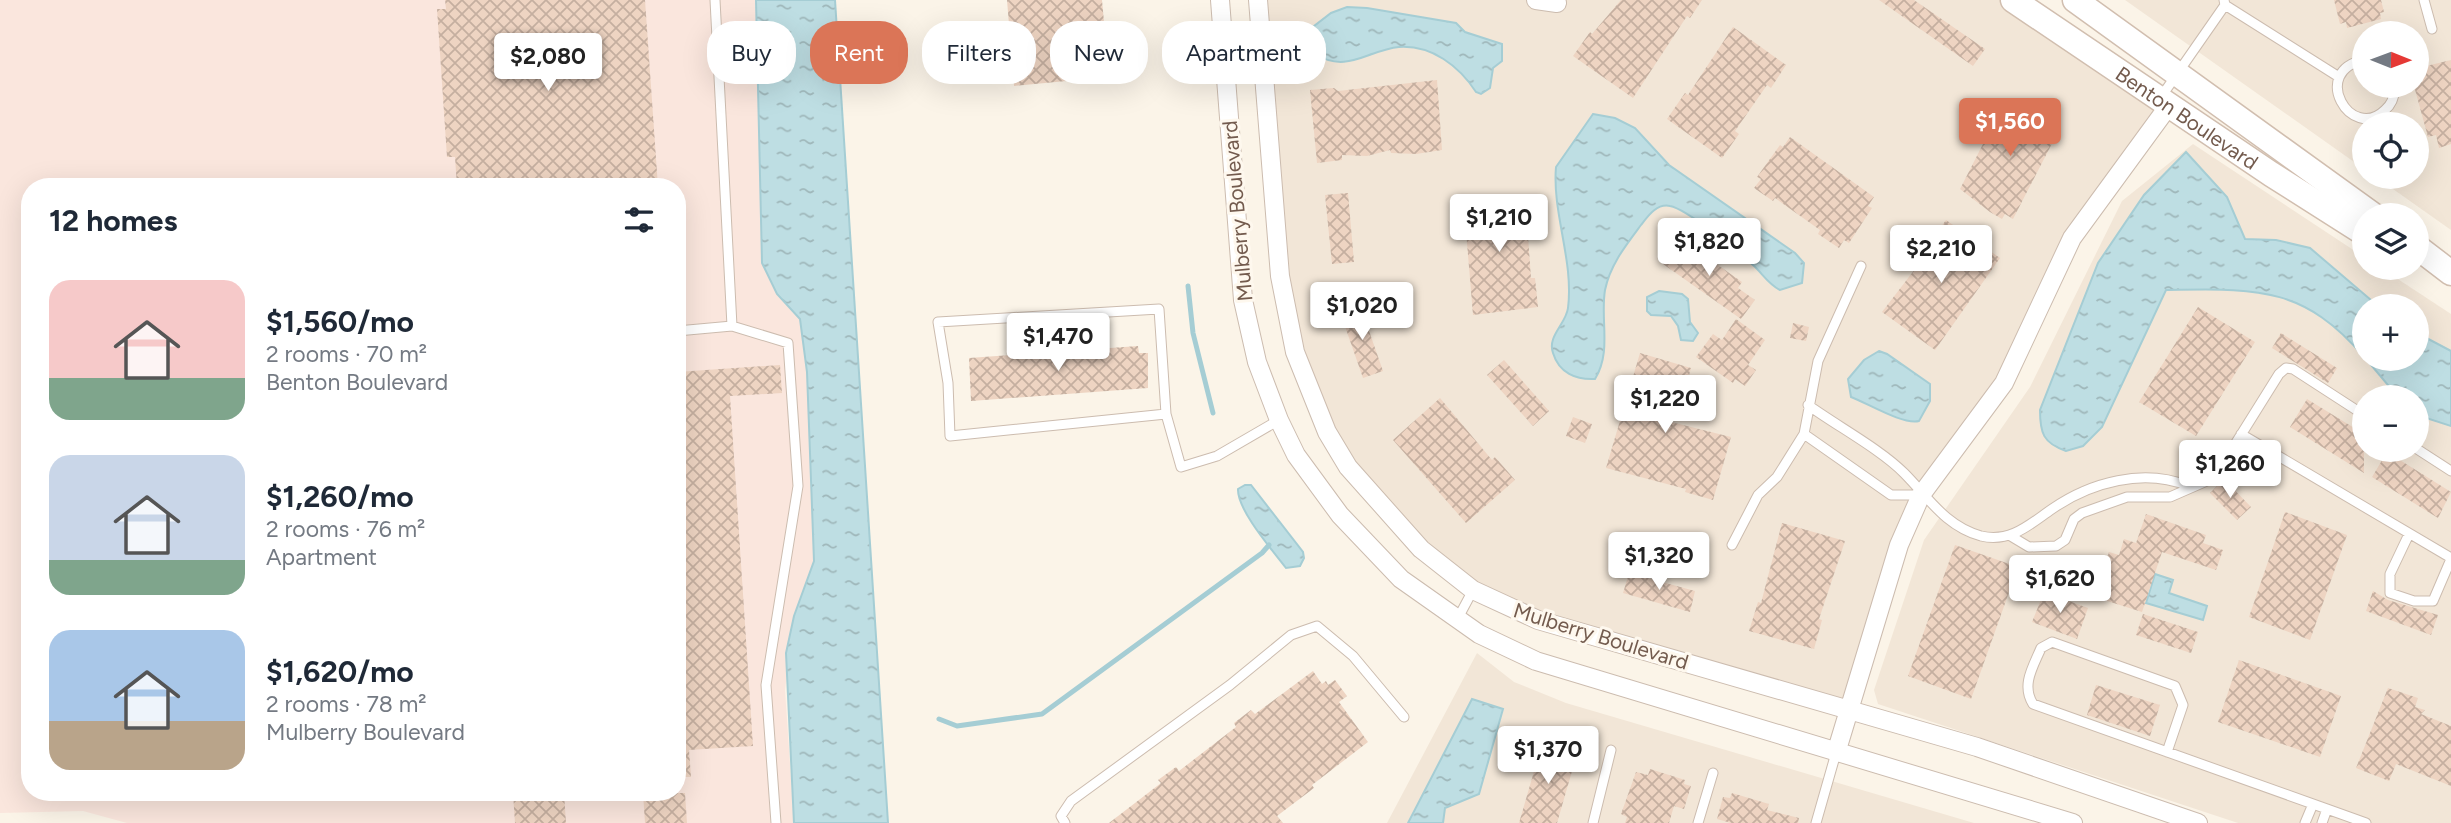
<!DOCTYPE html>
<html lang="en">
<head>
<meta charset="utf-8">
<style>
	body { margin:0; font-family:Figtree,sans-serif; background:#f6f6f7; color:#1f2937; height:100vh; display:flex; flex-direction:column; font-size:26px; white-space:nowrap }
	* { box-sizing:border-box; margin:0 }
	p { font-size:23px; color:#747a83 }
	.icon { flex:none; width:38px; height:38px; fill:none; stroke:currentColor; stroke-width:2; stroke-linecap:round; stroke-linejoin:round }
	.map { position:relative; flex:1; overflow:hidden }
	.side { position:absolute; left:21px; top:178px; width:665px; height:623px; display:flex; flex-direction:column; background:#fff; border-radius:28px; box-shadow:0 7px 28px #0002 }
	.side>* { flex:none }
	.top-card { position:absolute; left:707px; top:21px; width:665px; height:63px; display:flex; gap:14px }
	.needle { width:46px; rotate:91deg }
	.fabs { position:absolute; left:2352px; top:21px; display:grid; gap:14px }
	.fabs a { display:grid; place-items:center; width:77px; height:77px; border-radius:50%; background:#fff; box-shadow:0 7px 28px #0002; font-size:35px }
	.price { position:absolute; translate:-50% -60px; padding:0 16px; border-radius:7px; background:#fff; color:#222; font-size:23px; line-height:46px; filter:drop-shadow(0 2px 4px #0008) }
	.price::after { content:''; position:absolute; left:50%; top:42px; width:21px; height:16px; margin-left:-10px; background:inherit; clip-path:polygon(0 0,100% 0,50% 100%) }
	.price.on { background:#db7557; color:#fff }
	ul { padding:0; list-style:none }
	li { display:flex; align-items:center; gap:21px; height:175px; padding:0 28px }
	li span { display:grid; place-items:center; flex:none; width:196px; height:140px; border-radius:21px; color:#555 }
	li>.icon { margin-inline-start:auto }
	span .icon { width:84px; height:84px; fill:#fffc; stroke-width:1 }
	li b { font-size:30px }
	h2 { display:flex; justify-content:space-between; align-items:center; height:84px; padding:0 28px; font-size:30px }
	.tag { padding:0 24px; border-radius:28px; background:#fff; box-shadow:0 7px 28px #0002; font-size:24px; line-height:63px }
	.tag.on { background:#db7557; color:#fff }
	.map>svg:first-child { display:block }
	.residential { fill:#f2e6d7; fill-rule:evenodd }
	.commercial { fill:#fae6dd; fill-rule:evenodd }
	.water { fill:url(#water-ripples); stroke:#a5cdd4; stroke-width:2 }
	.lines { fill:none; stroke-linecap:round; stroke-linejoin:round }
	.stream { stroke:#a5cdd4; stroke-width:5 }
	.building { fill:url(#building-cross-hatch) }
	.lane-casing { stroke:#ccbcaf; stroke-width:11 }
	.street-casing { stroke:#ccbcaf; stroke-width:20 }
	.secondary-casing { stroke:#d1beaf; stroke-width:27 }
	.lane { stroke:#fff; stroke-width:9 }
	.street { stroke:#fff; stroke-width:18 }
	.secondary { stroke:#fff; stroke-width:24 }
	.labels { text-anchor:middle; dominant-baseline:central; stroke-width:6; stroke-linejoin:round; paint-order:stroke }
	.street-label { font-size:21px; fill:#735b4e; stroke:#fef8ee }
</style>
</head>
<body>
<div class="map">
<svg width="2451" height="823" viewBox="0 0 2451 823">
	<defs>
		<pattern id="water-ripples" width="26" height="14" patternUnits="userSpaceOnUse" patternTransform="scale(1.75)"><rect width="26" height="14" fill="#bedee3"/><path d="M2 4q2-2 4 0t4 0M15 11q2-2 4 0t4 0" fill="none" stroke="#9fb7ba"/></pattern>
		<pattern id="building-cross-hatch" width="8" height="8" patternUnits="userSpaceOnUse" patternTransform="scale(1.75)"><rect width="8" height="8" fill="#eed4c2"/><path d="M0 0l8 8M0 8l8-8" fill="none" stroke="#c5afa0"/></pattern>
	</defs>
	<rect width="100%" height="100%" fill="#fbf4e8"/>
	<!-- residential -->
	<path class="residential" d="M1258 0H2014L2170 104 2114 179 2031 331 1921 495 1850 710 1538 620 1473 590 1348 467 1295 352Z
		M2125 0H2451V230L2376 177H2417V124H2364V169ZM2364 33H2417V86H2364Z
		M2193 144 2364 257V268H2381L2451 314V823H2238L1878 704 1874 690 1924 540 2030 387 2122 201ZM2364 306H2417V359H2364ZM2364 397H2417V450H2364Z
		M1477 653 1514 682 1566 703 1974 823H1387Z"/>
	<!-- commercial -->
	<path class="commercial" d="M0 0H756L762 263 777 294 800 319 807 372 815 531 814 561 794 616 785 690 794 823H127L83 811 0 813ZM30 187H677V793H30Z"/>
	<!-- water -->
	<path class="water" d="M756 0H835L888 823H794L786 653 794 616 814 561 807 372 800 319 777 294 762 263Z
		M1347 7 1367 8 1456 23 1465 32 1502 44V61L1493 68 1490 88 1481 94 1476 92C1459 66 1432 45 1399 47 1368 50 1347 74 1315 54L1309 30 1331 13Z
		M1593 114 1615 118 1635 128 1669 165 1795 253 1804 263 1802 283 1780 290C1768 284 1763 274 1753 265 1739 252 1687 209 1670 206 1657 203 1648 216 1641 225 1626 245 1610 265 1605 290 1600 320 1612 351 1595 379 1576 380 1559 373 1553 353 1547 336 1566 324 1568 308 1574 261 1552 213 1556 167Z
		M2186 152 2227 197 2245 239 2276 240 2310 248 2378 306H2364V357C2302 284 2253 289 2166 290L2102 427 2083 446 2066 451C2043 443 2040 433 2040 410L2098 263 2144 195Z
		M1659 291 1682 294 1688 299 1690 322 1698 333 1693 341 1681 340 1678 326 1671 316 1651 315 1647 311V297Z
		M2417 333 2451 351V426L2417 415V397H2398L2366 359H2417Z
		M1879 351 1887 354 1930 384V401L1919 421C1903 425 1869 404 1851 397L1848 379 1864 360Z
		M1245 485H1251L1303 552 1304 558 1300 566 1286 568C1273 551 1237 510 1238 489Z
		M2155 574 2173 580 2169 593 2207 606 2203 620 2146 603Z
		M1472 699 1503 709 1479 794 1445 808 1443 823H1408Z"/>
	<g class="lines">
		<!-- stream -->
		<path class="stream" d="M1188 286 1193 333 1213 413
			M939 719 957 726 1042 714 1262 553 1269 545"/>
	</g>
	<!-- building -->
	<path class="building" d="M445 0H645L658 187H457L455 157H447L437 9H446Z
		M1007 0H1102L1109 77 1014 86Z
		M1621 0H1702L1690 18 1687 16 1633 98 1573 56 1590 32 1592 34Z
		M1879 0H1914L1985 49 1973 66Z
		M2334 0H2381L2384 12 2380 13 2381 19 2347 28 2346 22 2340 24Z
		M1733 27 1786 65 1771 88 1767 85 1735 131 1739 134 1722 158 1667 119 1685 93 1688 95Z
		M2451 60V144L2439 148 2436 135 2428 137 2414 86 2421 81 2418 68Z
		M1437 80 1442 150 1416 154 1391 153 1390 150 1367 156 1342 155V160L1317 163 1310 90 1334 88 1338 91Z
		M2006 99 2014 103 2016 99 2041 111 2061 126 2013 219 2005 214 2002 219 1990 212 1960 189Z
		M1790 137 1874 197 1868 206 1872 208 1849 243 1844 240 1839 248 1818 234 1820 230 1775 198 1773 201 1754 188 1761 179 1757 177 1780 145 1783 147Z
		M1348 193 1354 262 1332 264 1325 195Z
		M1525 194 1531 278H1535L1538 307 1473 315 1466 231 1462 232 1458 202Z
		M1946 220 2000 258 1935 350 1882 312 1932 247 1929 244Z
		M1681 239 1742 282 1738 288 1755 300 1741 319 1663 264Z
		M1360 305 1383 371 1363 378 1340 312Z
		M2198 307 2255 342 2196 436 2139 402Z
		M1736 319 1765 340 1748 365 1756 370 1745 386 1735 379 1733 383 1696 357 1713 334 1722 340Z
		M1793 323 1809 327 1806 341 1790 338Z
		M2281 333 2337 368 2328 383 2272 348Z
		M1138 346 1139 353H1148V388L971 401 969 358Z
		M1640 353 1691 368 1683 398 1657 390 1651 417 1731 437 1713 500 1685 492 1686 489 1606 468Z
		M1504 360 1549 411 1533 426 1487 375Z
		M780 365 782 393 730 396 753 746 689 750 691 777H677V372Z
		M1440 398 1492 460 1495 457 1515 480 1466 523 1393 440Z
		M2307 399 2364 434V473L2290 427Z
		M1573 417 1592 424 1585 443 1566 436Z
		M2387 452 2451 492 2438 518 2372 477Z
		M2224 479 2251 507 2237 520 2210 493Z
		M2285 512 2347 535 2310 640 2249 617Z
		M2146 514 2206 535 2203 543 2223 550 2216 570 2162 552 2142 612 2104 600 2110 582 2100 579 2109 552 2119 555 2124 539 2136 543Z
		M1782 523 1845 541 1819 619 1822 620 1814 649 1749 631 1758 602 1761 603Z
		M1955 545 2018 567 1971 699 1908 676Z
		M1629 573 1695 591 1690 612 1623 593Z
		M2373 591 2388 600 2438 615 2431 635 2366 611Z
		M2044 592 2088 608 2077 639 2032 622Z
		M2143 614 2198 632 2191 653 2136 635Z
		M2239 660 2341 696 2320 757 2218 722Z
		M1313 671 1322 684 1326 681 1328 685 1335 680 1347 696 1339 702 1368 742 1312 785 1314 788 1277 816 1283 823H1109L1161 783 1158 780 1176 767 1179 771 1236 727 1234 723 1251 710 1255 714Z
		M2096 685 2160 705 2150 736 2087 715Z
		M2388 688 2418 698 2415 707 2425 710 2421 714 2451 726V786L2396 764 2389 781 2356 768Z
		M1542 744 1577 754 1557 823H1519Z
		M1650 769 1685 780 1684 784 1691 786 1684 809 1674 806 1669 823H1625L1627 817 1621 814 1636 772 1648 775Z
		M513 793H564L566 823H515Z
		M643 793H685L687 823H645Z
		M1732 793 1769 804 1767 810 1799 818 1798 823H1731L1717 819 1723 797 1730 798Z"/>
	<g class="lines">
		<!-- lane casing -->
		<g class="lane-casing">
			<path id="lane" d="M2224 0 2225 5 2339 77
				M2424 0 2432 29
				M2364 60C2309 71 2351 143 2385 110 2392 104 2395 95 2394 86
				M2161 97 2225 5
				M732 326 788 343 798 486 766 685 776 823
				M677 331 732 326 715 0
				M1808 405C1837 426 1880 449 1904 473 1928 497 1945 526 1981 536 2011 543 2030 524 2052 509 2091 482 2144 468 2188 486
				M1166 414 950 436 948 383 938 322 1159 309 1166 414 1181 467 1217 456 1279 420
				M1804 434 1891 495H1921
				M2241 434 2451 558
				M2417 449 2451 471
				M2409 534 2390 574V593L2414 601H2433L2451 559
				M2009 535 2029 547 2056 546 2065 540 2074 519 2082 513 2127 497H2170L2209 480 2219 470 2279 374 2286 368 2293 369 2364 415
				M1732 545 1758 495 1777 477 1804 434 1818 361 1861 266
				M1457 620 1473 590
				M2167 752 2183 705 2175 686 2052 642 2041 648C2033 667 2021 685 2033 704L2327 809 2366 823
				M1065 823 1061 816 1071 801 1230 685 1291 635 1317 626 1353 656 1404 717
				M1593 823 1611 750
				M1698 823 1713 773
				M1816 823 1836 753
				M2305 823 2313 804
				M2322 823 2327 809"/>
		</g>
		<!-- street casing -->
		<g class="street-casing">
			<path id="street" d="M1220 0 1243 300 1257 362 1279 420 1296 455 1340 515 1401 579 1479 634 1536 661 2073 823
				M1258 0 1280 276 1295 352 1327 432 1348 467 1421 549 1473 590 1538 620 1977 747 2198 823
				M1536 0 1557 3
				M1836 753 1899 545 1921 495 2004 383 2072 238 2170 104"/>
		</g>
		<!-- secondary casing -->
		<g class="secondary-casing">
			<g id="secondary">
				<path id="s1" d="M2013 0 2271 174 2364 233"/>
				<path d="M2075 0 2373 215"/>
				<path d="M2417 247 2451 273"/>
			</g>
		</g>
		<!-- lane -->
		<use href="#lane" class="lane"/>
		<!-- street -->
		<use href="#street" class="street"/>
		<!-- secondary -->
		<use href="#secondary" class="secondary"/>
	</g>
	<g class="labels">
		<!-- street labels -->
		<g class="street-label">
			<text stroke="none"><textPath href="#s1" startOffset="210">Benton Boulevard</textPath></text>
			<text transform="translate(1237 211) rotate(-95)">Mulberry Boulevard</text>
			<text transform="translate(1601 636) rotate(17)">Mulberry Boulevard</text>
		</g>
	</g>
</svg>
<div class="fabs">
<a><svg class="needle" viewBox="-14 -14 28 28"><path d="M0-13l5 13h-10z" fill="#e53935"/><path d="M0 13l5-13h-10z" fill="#747a83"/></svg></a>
<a><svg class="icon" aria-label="locate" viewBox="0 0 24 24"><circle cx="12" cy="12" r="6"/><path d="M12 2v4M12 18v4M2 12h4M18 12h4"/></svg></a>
<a><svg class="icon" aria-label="layers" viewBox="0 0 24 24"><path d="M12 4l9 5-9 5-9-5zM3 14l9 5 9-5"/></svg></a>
<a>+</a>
<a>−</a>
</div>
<b class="price" style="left:548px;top:93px">$2,080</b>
<b class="price on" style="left:2010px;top:158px">$1,560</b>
<b class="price" style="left:1499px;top:254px">$1,210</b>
<b class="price" style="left:1709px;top:278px">$1,820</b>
<b class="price" style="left:1941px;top:285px">$2,210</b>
<b class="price" style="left:1362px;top:342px">$1,020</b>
<b class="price" style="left:1058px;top:373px">$1,470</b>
<b class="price" style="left:1665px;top:435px">$1,220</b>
<b class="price" style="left:2230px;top:500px">$1,260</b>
<b class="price" style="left:1659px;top:592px">$1,320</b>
<b class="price" style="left:2060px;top:615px">$1,620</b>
<b class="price" style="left:1548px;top:786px">$1,370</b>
<div class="top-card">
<a class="tag">Buy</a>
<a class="tag on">Rent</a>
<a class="tag">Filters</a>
<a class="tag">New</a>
<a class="tag">Apartment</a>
</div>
<section class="side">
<h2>12 homes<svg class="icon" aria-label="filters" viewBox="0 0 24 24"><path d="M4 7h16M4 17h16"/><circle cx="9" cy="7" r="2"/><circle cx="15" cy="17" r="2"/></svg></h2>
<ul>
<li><span style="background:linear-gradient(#f6c9c9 70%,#7fa58c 0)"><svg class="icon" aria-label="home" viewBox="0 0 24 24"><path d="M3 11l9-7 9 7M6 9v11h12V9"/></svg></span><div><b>$1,560/mo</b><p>2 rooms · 70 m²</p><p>Benton Boulevard</p></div></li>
<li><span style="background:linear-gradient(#c9d6e8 75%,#7fa58c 0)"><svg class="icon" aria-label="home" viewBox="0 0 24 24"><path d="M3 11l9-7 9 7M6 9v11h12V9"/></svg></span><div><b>$1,260/mo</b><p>2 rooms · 76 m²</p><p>Apartment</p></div></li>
<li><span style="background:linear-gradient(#a9c7e8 65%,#b9a48a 0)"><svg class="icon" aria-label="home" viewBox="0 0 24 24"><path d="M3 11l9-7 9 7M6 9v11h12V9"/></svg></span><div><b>$1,620/mo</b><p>2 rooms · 78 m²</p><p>Mulberry Boulevard</p></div></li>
</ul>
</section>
</div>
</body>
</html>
